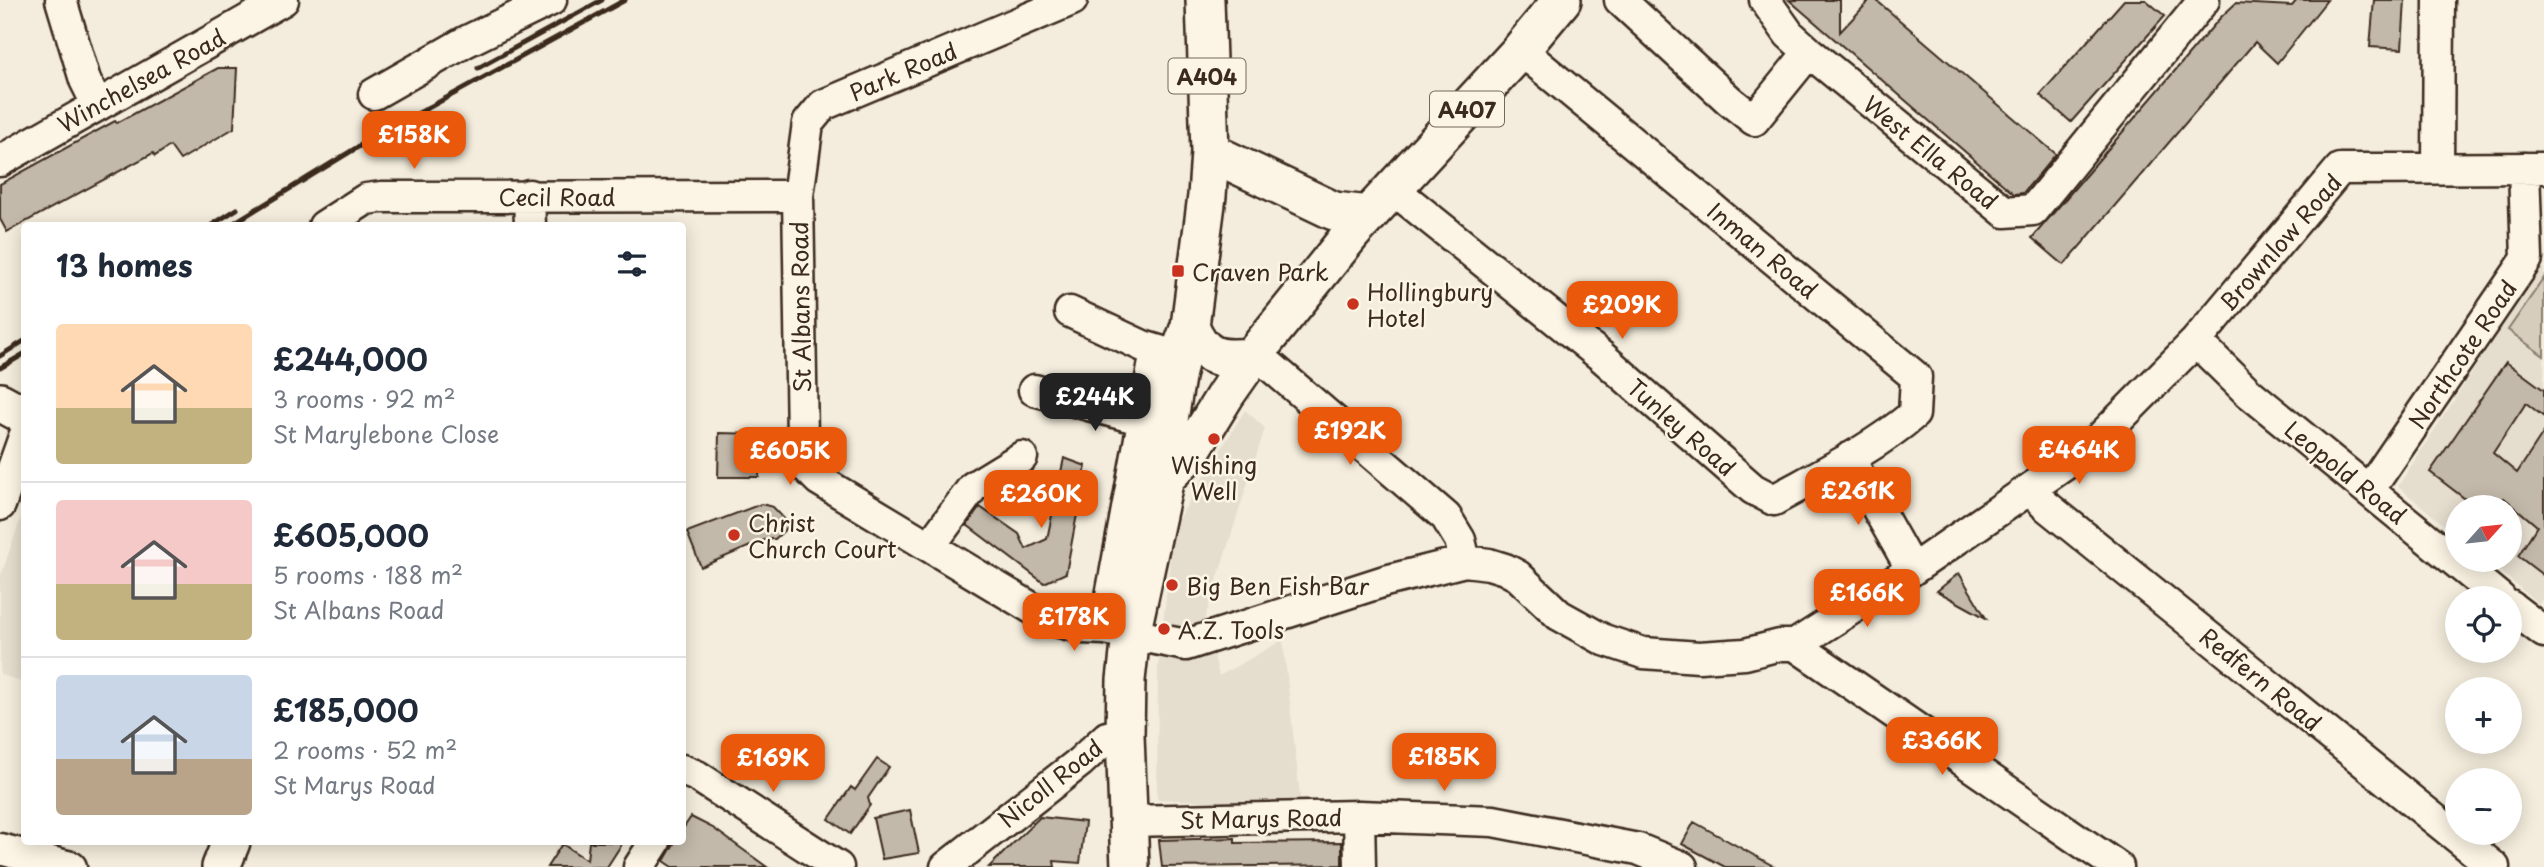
<!DOCTYPE html>
<html lang="en">
<head>
<meta charset="utf-8">
<style>
	body { margin:0; font-family:"Playpen Sans",sans-serif; background:#f6f6f7; color:#1f2937; height:100vh; display:flex; flex-direction:column; font-size:26px; white-space:nowrap }
	* { box-sizing:border-box; margin:0 }
	p { font-size:23px; color:#747a83 }
	.icon { flex:none; width:38px; height:38px; fill:none; stroke:currentColor; stroke-width:2; stroke-linecap:round; stroke-linejoin:round }
	.map { position:relative; flex:1; overflow:hidden }
	.sheet { position:absolute; left:21px; top:222px; width:665px; height:623px; display:flex; flex-direction:column; background:#fff; border-radius:7px; box-shadow:0 4px 18px #0003 }
	.sheet>* { flex:none }
	.needle { width:46px; rotate:63deg }
	.buttons { position:absolute; left:2445px; top:495px; display:grid; gap:14px }
	.buttons a { display:grid; place-items:center; width:77px; height:77px; border-radius:50%; background:#fff; box-shadow:0 4px 18px #0003; font-size:35px }
	.price { position:absolute; translate:-50% -60px; padding:0 16px; border-radius:14px; background:#ea580c; color:#fff; font-size:23px; line-height:46px; filter:drop-shadow(0 2px 4px #0008) }
	.price::after { content:''; position:absolute; left:50%; top:42px; width:21px; height:16px; margin-left:-10px; background:inherit; clip-path:polygon(0 0,100% 0,50% 100%) }
	.price.current { background:#222; color:#fff }
	ul { padding:0; list-style:none }
	li { display:flex; align-items:center; gap:21px; height:175px; padding:0 35px }
	li+li { border-top:2px solid #e0e1e3 }
	li span { display:grid; place-items:center; flex:none; width:196px; height:140px; border-radius:7px; color:#555 }
	li>.icon { margin-inline-start:auto }
	span .icon { width:84px; height:84px; fill:#fffc; stroke-width:1 }
	li b { font-size:30px }
	h2 { display:flex; justify-content:space-between; align-items:center; height:84px; padding:0 35px; font-size:30px }
	.map>svg:first-child { display:block }
	.built { fill:#e5ddce }
	.green { fill:#d6cdbd; stroke:#887c6e; stroke-width:2 }
	.building { fill:#c3b9aa; stroke:#3b2a1e; stroke-width:2 }
	.lines { fill:none; stroke-linecap:round; stroke-linejoin:round }
	.minor-casing { stroke:#3b2a1e; stroke-width:35 }
	.major-casing { stroke:#3b2a1e; stroke-width:42 }
	.minor { stroke:#fcf5e5; stroke-width:30 }
	.major { stroke:#fcf5e5; stroke-width:37 }
	.rail { stroke:#3b2a1e; stroke-width:5 }
	.poi-dot { fill:#c8321e; stroke:#fcf5e5; stroke-width:2.5 }
	.labels { text-anchor:middle; dominant-baseline:central; stroke-width:5; stroke-linejoin:round; paint-order:stroke }
	.shield { fill:#fcf5e5; stroke:#75675a; stroke-width:2 }
	.shield-label { font-size:21px; font-weight:bold; fill:#3b2a1e }
	.street-label { font-size:23px; fill:#3b2a1e; stroke:#fcf5e5 }
	.poi-label { font-size:23px; fill:#3b2a1e; stroke:#fcf5e5; text-anchor:start }
</style>
</head>
<body>
<div class="map">
<svg width="2544" height="867" viewBox="0 0 2544 867">
	<rect width="100%" height="100%" fill="#f4eddd"/>
	<filter id="ink" filterUnits="userSpaceOnUse"><feTurbulence type="fractalNoise" baseFrequency=".0143" numOctaves="2"/><feDisplacementMap in="SourceGraphic" scale="14" xChannelSelector="R" yChannelSelector="G"/><feConvolveMatrix kernelMatrix="1 2 1 2 8 2 1 2 1" color-interpolation-filters="sRGB"/></filter>
	<g filter="url(#ink)">
		<!-- built -->
		<path class="built" d="M2541 267H2544V597L2539 604 2486 560H2510V508H2457V536L2398 486Z
			M1245 410 1265 428 1205 618 1219 676 1283 640 1301 805 1157 799 1158 668 1174 526Z
			M24 509V683L0 674V578Z"/>
		<!-- green -->
		<path class="green" d="M2544 278V356L2508 330Z"/>
		<!-- building -->
		<path class="building" d="M1789 0H1840V32L1870 0H1876L2056 154 2023 193 2014 194Z
			M2124 0H2146L2165 16 2071 122 2040 95Z
			M2297 0H2327L2277 63 2255 42 2064 265 2032 238 2220 18 2236 3 2292 6Z
			M2374 0H2405L2402 49 2370 47Z
			M218 68H237L234 128 180 160 170 146 155 156 153 153 7 232 0 219V184L115 121 117 123Z
			M2506 362 2544 390V417L2526 403 2493 453 2517 473 2544 432V576L2518 556 2537 526 2504 498 2497 508H2477L2430 472Z
			M719 433 760 434 759 477H718Z
			M1064 458 1086 466 1066 573 1044 583 967 525 980 507 1019 534 1026 549 1047 539Z
			M761 504 773 507 790 525 775 539H767L701 567 687 532Z
			M1959 573 1986 618 1937 591Z
			M877 759 889 767 868 798 870 805 850 834 829 819 851 787 855 790Z
			M910 810 919 853 882 859 873 818Z
			M691 817 713 828 767 867H673L664 861 675 842H682V830Z
			M1040 817 1085 822 1080 863 1054 861 1055 867H989Z
			M1694 822 1775 867H1725L1682 844Z
			M1235 838V843L1342 842V865L1162 867 1159 840Z
			M589 842H623L607 867H547L562 844 587 860Z"/>
		<g class="lines">
			<!-- minor casing -->
			<g class="minor-casing">
				<path id="minor" d="M61 0 85 80 97 104
					M1072 0 823 105 808 123 798 196 802 438 807 468 819 480 1040 613 1052 620 1082 628 1105 629 1186 645 1385 581 1465 561 1489 564 1505 569 1518 576 1559 615 1604 640 1643 653 1699 657 1745 654 1780 645H1795L2118 867
					M1620 0 1730 101 1754 120 1809 52
					M1765 0 1789 34 1809 52 2005 212 2033 210 2204 0
					M374 94 465 42 551 0
					M0 161 283 0
					M2438 167 2439 0
					M1393 189 1601 356 1753 489 1774 500C1821 474 1873 449 1914 414L1916 377 1534 61 1518 53
					M529 195 530 226
					M324 226 366 199 382 197 798 196
					M1070 312 1143 346 1176 356
					M2196 341 2248 392 2500 598
					M1252 357 1267 363 1446 517 1460 540 1465 561
					M1034 390 1162 425
					M1849 458 1912 570
					M2030 489 2045 505 2494 867
					M2369 490 2527 259 2524 168
					M0 505 24 437
					M930 546 973 487 1022 457
					M2510 606 2544 632
					M1105 629 1156 351
					M1795 645 1912 570 2092 446 2196 341 2340 169 2544 168
					M682 770 697 776 838 867
					M1359 816 1360 867
					M1128 821 1359 816 1493 821 1638 849 1682 867
					M0 849 71 867
					M639 867 655 842
					M946 867 1080 762 1107 737 1125 735"/>
			</g>
			<!-- major casing -->
			<g class="major-casing">
				<path id="major" d="M1210 152 1334 211 1369 215
					M1190 326C1204 359 1219 360 1252 357
					M0 402 24 415
					M1165 478 1189 454 1226 394 1252 357 1352 233 1518 53 1562 0
					M221 867 231 842
					M1130 867 1125 735 1126 680 1131 635 1165 478 1164 450 1176 377 1183 345 1190 326 1207 196 1210 152 1205 0"/>
			</g>
			<!-- minor -->
			<use href="#minor" class="minor"/>
			<!-- major -->
			<use href="#major" class="major"/>
			<!-- rail -->
			<path class="rail" d="M478 68 602 0
				M210 226 237 209
				M229 226 366 142 625 0
				M0 356 24 341
				M0 368 24 354"/>
		</g>
	</g>
	<!-- markers -->
	<g class="poi-dot">
		<rect x="1171" y="264" width="14" height="14" rx="3.5"/>
		<circle cx="1353" cy="304" r="7"/>
		<circle cx="1214" cy="439" r="7"/>
		<circle cx="734" cy="535" r="7"/>
		<circle cx="1172" cy="585" r="7"/>
		<circle cx="1164" cy="629" r="7"/>
	</g>
	<g class="labels">
		<!-- shield labels -->
		<g class="shield">
			<rect x="1168.5" y="58.5" width="77" height="35" rx="5"/>
			<rect x="1430" y="91.5" width="74" height="35" rx="5"/>
		</g>
		<g class="shield-label">
			<text x="1207" y="76">A404</text>
			<text x="1467" y="109">A407</text>
		</g>
		<!-- street labels -->
		<g class="street-label">
			<text transform="translate(903 71) rotate(-23)">Park Road</text>
			<text transform="translate(141 80) rotate(-29)">Winchelsea Road</text>
			<text transform="translate(1931 152) rotate(39)">West Ella Road</text>
			<text x="557" y="196">Cecil Road</text>
			<text transform="translate(2280 242) rotate(-49)">Brownlow Road</text>
			<text transform="translate(1763 250) rotate(40)">Inman Road</text>
			<text transform="translate(800 307) rotate(-91)">St Albans Road</text>
			<text transform="translate(2462 354) rotate(-56)">Northcote Road</text>
			<text transform="translate(1682 427) rotate(41)">Tunley Road</text>
			<text transform="translate(2346 472) rotate(39)">Leopold Road</text>
			<text transform="translate(2261 679) rotate(39)">Redfern Road</text>
			<text transform="translate(1050 783) rotate(-39)">Nicoll Road</text>
			<text transform="translate(1261 818) rotate(-1)">St Marys Road</text>
		</g>
		<!-- poi labels -->
		<g class="poi-label">
			<text x="1192" y="271">Craven Park</text>
			<text x="1367" y="291">Hollingbury<tspan x="1367" dy="26">Hotel</tspan></text>
			<text x="1214" y="464" text-anchor="middle">Wishing<tspan x="1214" dy="26">Well</tspan></text>
			<text x="748" y="522">Christ<tspan x="748" dy="26">Church Court</tspan></text>
			<text x="1186" y="585">Big Ben Fish Bar</text>
			<text x="1178" y="629">A.Z. Tools</text>
		</g>
	</g>
</svg>
<div class="buttons">
<a><svg class="needle" viewBox="-14 -14 28 28"><path d="M0-13l5 13h-10z" fill="#e53935"/><path d="M0 13l5-13h-10z" fill="#747a83"/></svg></a>
<a><svg class="icon" aria-label="locate" viewBox="0 0 24 24"><circle cx="12" cy="12" r="6"/><path d="M12 2v4M12 18v4M2 12h4M18 12h4"/></svg></a>
<a>+</a>
<a>−</a>
</div>
<b class="price" style="left:414px;top:171px">£158K</b>
<b class="price" style="left:1622px;top:341px">£209K</b>
<b class="price current" style="left:1095px;top:433px">£244K</b>
<b class="price" style="left:1350px;top:467px">£192K</b>
<b class="price" style="left:2079px;top:486px">£464K</b>
<b class="price" style="left:790px;top:487px">£605K</b>
<b class="price" style="left:1858px;top:527px">£261K</b>
<b class="price" style="left:1041px;top:530px">£260K</b>
<b class="price" style="left:1867px;top:629px">£166K</b>
<b class="price" style="left:1074px;top:653px">£178K</b>
<b class="price" style="left:1942px;top:777px">£366K</b>
<b class="price" style="left:1444px;top:793px">£185K</b>
<b class="price" style="left:773px;top:794px">£169K</b>
<section class="sheet">
<h2>13 homes<svg class="icon" aria-label="filters" viewBox="0 0 24 24"><path d="M4 7h16M4 17h16"/><circle cx="9" cy="7" r="2"/><circle cx="15" cy="17" r="2"/></svg></h2>
<ul>
<li><span style="background:linear-gradient(#ffd9b3 60%,#c2b280 0)"><svg class="icon" aria-label="home" viewBox="0 0 24 24"><path d="M3 11l9-7 9 7M6 9v11h12V9"/></svg></span><div><b>£244,000</b><p>3 rooms · 92 m²</p><p>St Marylebone Close</p></div></li>
<li><span style="background:linear-gradient(#f6c9c9 60%,#c2b280 0)"><svg class="icon" aria-label="home" viewBox="0 0 24 24"><path d="M3 11l9-7 9 7M6 9v11h12V9"/></svg></span><div><b>£605,000</b><p>5 rooms · 188 m²</p><p>St Albans Road</p></div></li>
<li><span style="background:linear-gradient(#c9d6e8 60%,#b9a48a 0)"><svg class="icon" aria-label="home" viewBox="0 0 24 24"><path d="M3 11l9-7 9 7M6 9v11h12V9"/></svg></span><div><b>£185,000</b><p>2 rooms · 52 m²</p><p>St Marys Road</p></div></li>
</ul>
</section>
</div>
</body>
</html>
